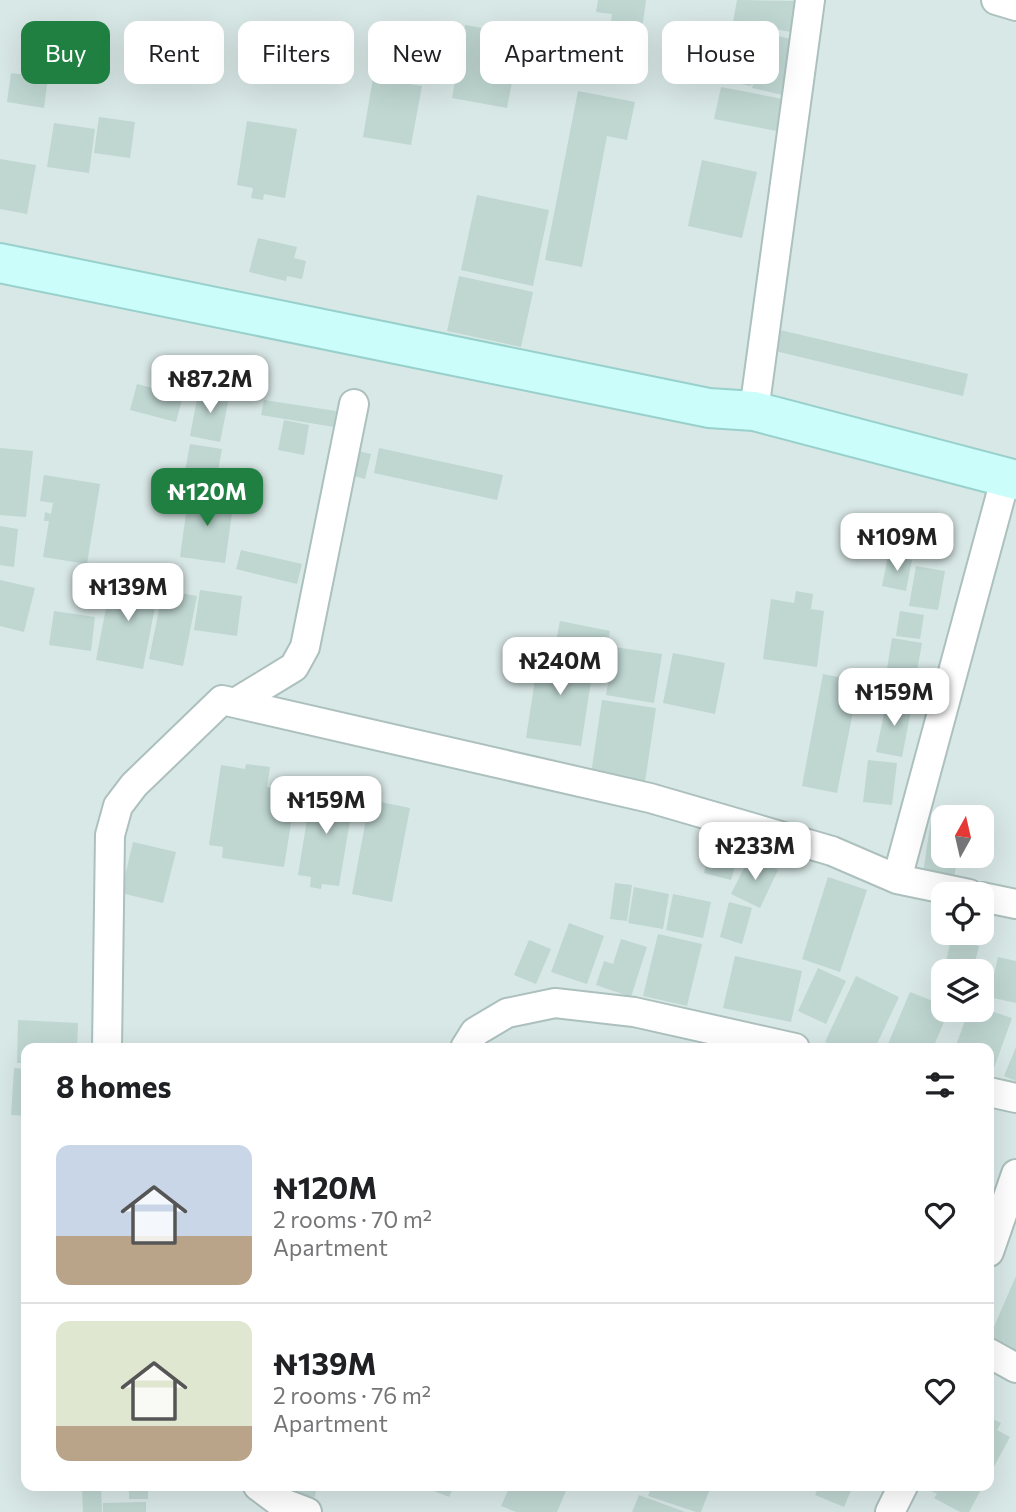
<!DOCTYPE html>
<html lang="en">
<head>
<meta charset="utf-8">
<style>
	body { margin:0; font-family:Commissioner,sans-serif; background:#f2f2f2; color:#202124; height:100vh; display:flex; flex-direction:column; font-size:26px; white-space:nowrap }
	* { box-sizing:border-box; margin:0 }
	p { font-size:23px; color:#757577 }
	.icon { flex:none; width:38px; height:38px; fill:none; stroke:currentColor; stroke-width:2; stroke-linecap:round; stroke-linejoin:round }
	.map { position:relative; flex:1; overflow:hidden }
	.details { position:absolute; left:21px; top:1043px; width:973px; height:448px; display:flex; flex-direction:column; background:#fff; border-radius:14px; box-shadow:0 7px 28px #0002 }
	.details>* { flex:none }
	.banner { position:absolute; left:21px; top:21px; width:975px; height:63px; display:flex; gap:14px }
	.needle { width:46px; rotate:8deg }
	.tools { position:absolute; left:931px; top:805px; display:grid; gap:14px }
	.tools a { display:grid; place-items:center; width:63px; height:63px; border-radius:14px; background:#fff; box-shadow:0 7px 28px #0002; font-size:35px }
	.price { position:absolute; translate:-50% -60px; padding:0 16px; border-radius:14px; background:#fff; color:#222; font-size:23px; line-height:46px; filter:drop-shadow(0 2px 4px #0008) }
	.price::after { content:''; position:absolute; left:50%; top:42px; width:21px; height:16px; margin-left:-10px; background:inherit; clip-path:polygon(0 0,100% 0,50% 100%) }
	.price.active { background:#208042; color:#fff }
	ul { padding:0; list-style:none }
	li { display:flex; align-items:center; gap:21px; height:175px; padding:0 35px }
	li+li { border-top:2px solid #e0e0e0 }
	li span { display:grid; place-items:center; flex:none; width:196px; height:140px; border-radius:14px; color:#555 }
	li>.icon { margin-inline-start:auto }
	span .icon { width:84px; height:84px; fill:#fffc; stroke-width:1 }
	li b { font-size:30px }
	h2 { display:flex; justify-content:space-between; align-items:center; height:84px; padding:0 35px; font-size:30px }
	.chip { padding:0 24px; border-radius:14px; background:#fff; box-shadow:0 7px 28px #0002; font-size:24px; line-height:63px }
	.chip.active { background:#208042; color:#fff }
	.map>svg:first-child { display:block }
	.residential { fill:#d8e8e6; fill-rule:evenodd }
	.building { fill:#bfd6d1 }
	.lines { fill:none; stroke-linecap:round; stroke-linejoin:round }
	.minor-casing { stroke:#acc0bd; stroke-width:32 }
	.secondary-casing { stroke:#98d0cc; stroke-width:42 }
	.minor { stroke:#fff; stroke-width:28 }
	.secondary { stroke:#cbfdfa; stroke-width:38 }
</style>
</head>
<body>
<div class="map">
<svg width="1016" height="1512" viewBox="0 0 1016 1512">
	<rect width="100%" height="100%" fill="#eaf4f3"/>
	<!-- residential -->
	<path class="residential" d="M0 0H1016V1512H0ZM943 817H982V856H943ZM943 894H982V933H943ZM943 971H982V1010H943ZM26 1048H989V1486H26Z"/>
	<!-- building -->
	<path class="building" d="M598 0H646L636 75 595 70 599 41 608 42 612 14 596 12Z
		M737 0 797 1 791 32 733 22Z
		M465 25 521 35 507 108 452 98Z
		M731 26 762 32 751 86 721 80Z
		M765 33 800 41 787 96 752 88Z
		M11 73 48 78 44 108 7 102Z
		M373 78 422 86 411 145 363 137Z
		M721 87 793 101 787 133 714 119Z
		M578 91 635 102 627 140 607 136 582 267 545 260Z
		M99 117 135 122 130 158 94 153Z
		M247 121 297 129 285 198 264 194 263 200 251 198 253 188 237 185Z
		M54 123 95 129 89 173 47 167Z
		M0 159 36 165 27 214 0 209Z
		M702 160 757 172 742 238 688 226Z
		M477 195 549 210 533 286 461 270Z
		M258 238 297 247 294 258 306 261 302 279 287 276 286 281 249 272Z
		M459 276 533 292 521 347 447 331Z
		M780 330 968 374 963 396 775 351Z
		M137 384 183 396 176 422 130 410Z
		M199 388 230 393 220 442 190 436Z
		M264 400 336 411 334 427 261 415Z
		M284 420 309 425 304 455 278 450Z
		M190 444 222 449 215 487 183 482Z
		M0 448 33 451 26 517 0 515Z
		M379 448 503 475 497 500 374 473Z
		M353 450 371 454 365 479 347 474Z
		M44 475 100 484 87 564 43 557 49 521H44L45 512 51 514 53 503 40 501Z
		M189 492 234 499 225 563 180 557Z
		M0 526 18 529 14 567 0 565Z
		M241 550 302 564 297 584 236 569Z
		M888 556 912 560 906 591 882 586Z
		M916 566 945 571 938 610 909 606Z
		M112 577 159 586 143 669 96 660Z
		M0 580 35 588 24 632 0 626Z
		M163 590 197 596 183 666 149 659Z
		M200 590 242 596 237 636 194 630Z
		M796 591 813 594 811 609 824 611 817 667 763 659 771 599 794 603Z
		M54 611 95 617 91 651 49 645Z
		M900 611 924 615 920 639 896 636Z
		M560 621 610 631 606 653 556 642Z
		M892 638 922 643 913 693 884 688Z
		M540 647 595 655 581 746 526 738Z
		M614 647 662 654 654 703 606 695Z
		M673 653 725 663 715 714 663 703Z
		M823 674 859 681 837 793 802 786Z
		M887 699 912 705 902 757 876 752Z
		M602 700 656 708 644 789 590 781Z
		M868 760 897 763 892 805 863 802Z
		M246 764 270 767 267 787 296 792 284 867 222 858 223 847 209 845 221 765 245 769Z
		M313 783 339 787 338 794 354 797 339 886 322 884 321 889 310 887 311 877 298 875Z
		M381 802 410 808 392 902 352 894 369 803 380 805Z
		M931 820 943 822V856H958L954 878 923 873Z
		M133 842 176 852 163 903 121 893Z
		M710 848 738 855 731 880 704 873Z
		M750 856 778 870 760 908 731 894Z
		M828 877 867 890 840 972 802 959Z
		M615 883 632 885 627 921 610 919Z
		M634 887 669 894 663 929 628 923Z
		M673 894 711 902 703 938 666 930Z
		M729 902 752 908 742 944 720 937Z
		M569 923 604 936 587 984 551 972Z
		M658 934 702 944 687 1006 643 996Z
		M621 939 647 947 631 997 596 985 604 961 613 964Z
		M951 939 979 946 973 971H944Z
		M529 940 551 949 536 984 514 975Z
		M735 956 802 971 791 1022 723 1008Z
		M998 957 1016 961V1003L989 997Z
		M818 968 846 981 826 1024 798 1011Z
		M856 976 899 997 875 1048H838L825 1042Z
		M910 992 943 1005V1010H949L933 1048H899L888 1044Z
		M982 1008 1012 1018 989 1082V1048H955L969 1010H982Z
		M18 1020 78 1023 77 1048H26V1063H17Z
		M1016 1047V1081L1004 1076Z
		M14 1068 26 1069V1116L11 1115Z
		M1016 1276V1359L989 1347V1338Z
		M989 1417 1001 1423 997 1430 1010 1437 989 1476Z
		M82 1486H101L102 1512H83Z
		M129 1486H148V1499H129Z
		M298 1486H317L315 1497 296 1494Z
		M421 1486H454L449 1497Z
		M510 1486H568L557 1512H516L501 1506Z
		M652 1486H711L701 1512H696L648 1496Z
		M819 1486H853L844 1507 815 1495Z
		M923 1486H983L969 1512H960L934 1498 937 1494Z
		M639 1495 685 1512H632Z
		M146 1502V1512H103V1503Z"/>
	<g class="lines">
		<!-- minor casing -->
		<g class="minor-casing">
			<path id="minor" d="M996 0 1016 6
				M754 411 810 0
				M235 703 650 798 832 851 897 879 969 894
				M897 879 1006 476
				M982 897 1016 904
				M107 1048 110 835 118 806 134 785 222 700 235 703 294 667 305 647 354 404
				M465 1048 475 1032 507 1013 555 1003 634 1012 795 1048
				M989 1092 1016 1098
				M989 1252 1016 1174
				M989 1353 1016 1368
				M258 1486 278 1501 307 1512
				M890 1512 903 1486"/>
		</g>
		<!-- secondary casing -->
		<g class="secondary-casing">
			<path id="secondary" d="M0 263 709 408 754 411 1016 480"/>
		</g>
		<!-- minor -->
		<use href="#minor" class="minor"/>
		<!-- secondary -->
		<use href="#secondary" class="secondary"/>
	</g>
</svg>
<div class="tools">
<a><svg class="needle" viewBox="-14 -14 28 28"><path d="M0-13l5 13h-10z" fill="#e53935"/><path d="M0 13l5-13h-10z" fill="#757577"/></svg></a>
<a><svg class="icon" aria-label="locate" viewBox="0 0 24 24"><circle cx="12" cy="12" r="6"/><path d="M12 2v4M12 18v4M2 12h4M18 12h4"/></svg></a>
<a><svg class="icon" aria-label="layers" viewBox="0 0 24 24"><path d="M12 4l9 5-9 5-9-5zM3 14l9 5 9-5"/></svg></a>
</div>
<b class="price" style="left:210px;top:415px">₦87.2M</b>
<b class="price active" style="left:207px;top:528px">₦120M</b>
<b class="price" style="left:897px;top:573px">₦109M</b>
<b class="price" style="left:128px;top:623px">₦139M</b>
<b class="price" style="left:560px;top:697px">₦240M</b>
<b class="price" style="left:894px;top:728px">₦159M</b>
<b class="price" style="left:326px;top:836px">₦159M</b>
<b class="price" style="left:755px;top:882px">₦233M</b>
<div class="banner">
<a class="chip active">Buy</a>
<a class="chip">Rent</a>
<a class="chip">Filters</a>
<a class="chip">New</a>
<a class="chip">Apartment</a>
<a class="chip">House</a>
</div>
<section class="details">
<h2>8 homes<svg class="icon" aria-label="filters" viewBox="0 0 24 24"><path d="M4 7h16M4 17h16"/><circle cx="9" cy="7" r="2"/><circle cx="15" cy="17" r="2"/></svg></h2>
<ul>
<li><span style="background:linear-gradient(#c9d6e8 65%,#b9a48a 0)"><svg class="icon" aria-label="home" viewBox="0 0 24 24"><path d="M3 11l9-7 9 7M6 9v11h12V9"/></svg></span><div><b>₦120M</b><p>2 rooms · 70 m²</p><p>Apartment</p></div><svg class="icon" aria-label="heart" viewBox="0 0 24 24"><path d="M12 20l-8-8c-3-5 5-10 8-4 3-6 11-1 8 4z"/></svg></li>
<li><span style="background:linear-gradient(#dfe7d0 75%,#b9a48a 0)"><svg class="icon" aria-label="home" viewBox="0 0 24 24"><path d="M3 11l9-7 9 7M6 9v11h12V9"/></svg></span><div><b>₦139M</b><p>2 rooms · 76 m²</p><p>Apartment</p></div><svg class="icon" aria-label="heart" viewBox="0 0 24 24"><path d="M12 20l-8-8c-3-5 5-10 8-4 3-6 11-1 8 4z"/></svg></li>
</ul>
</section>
</div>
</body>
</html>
